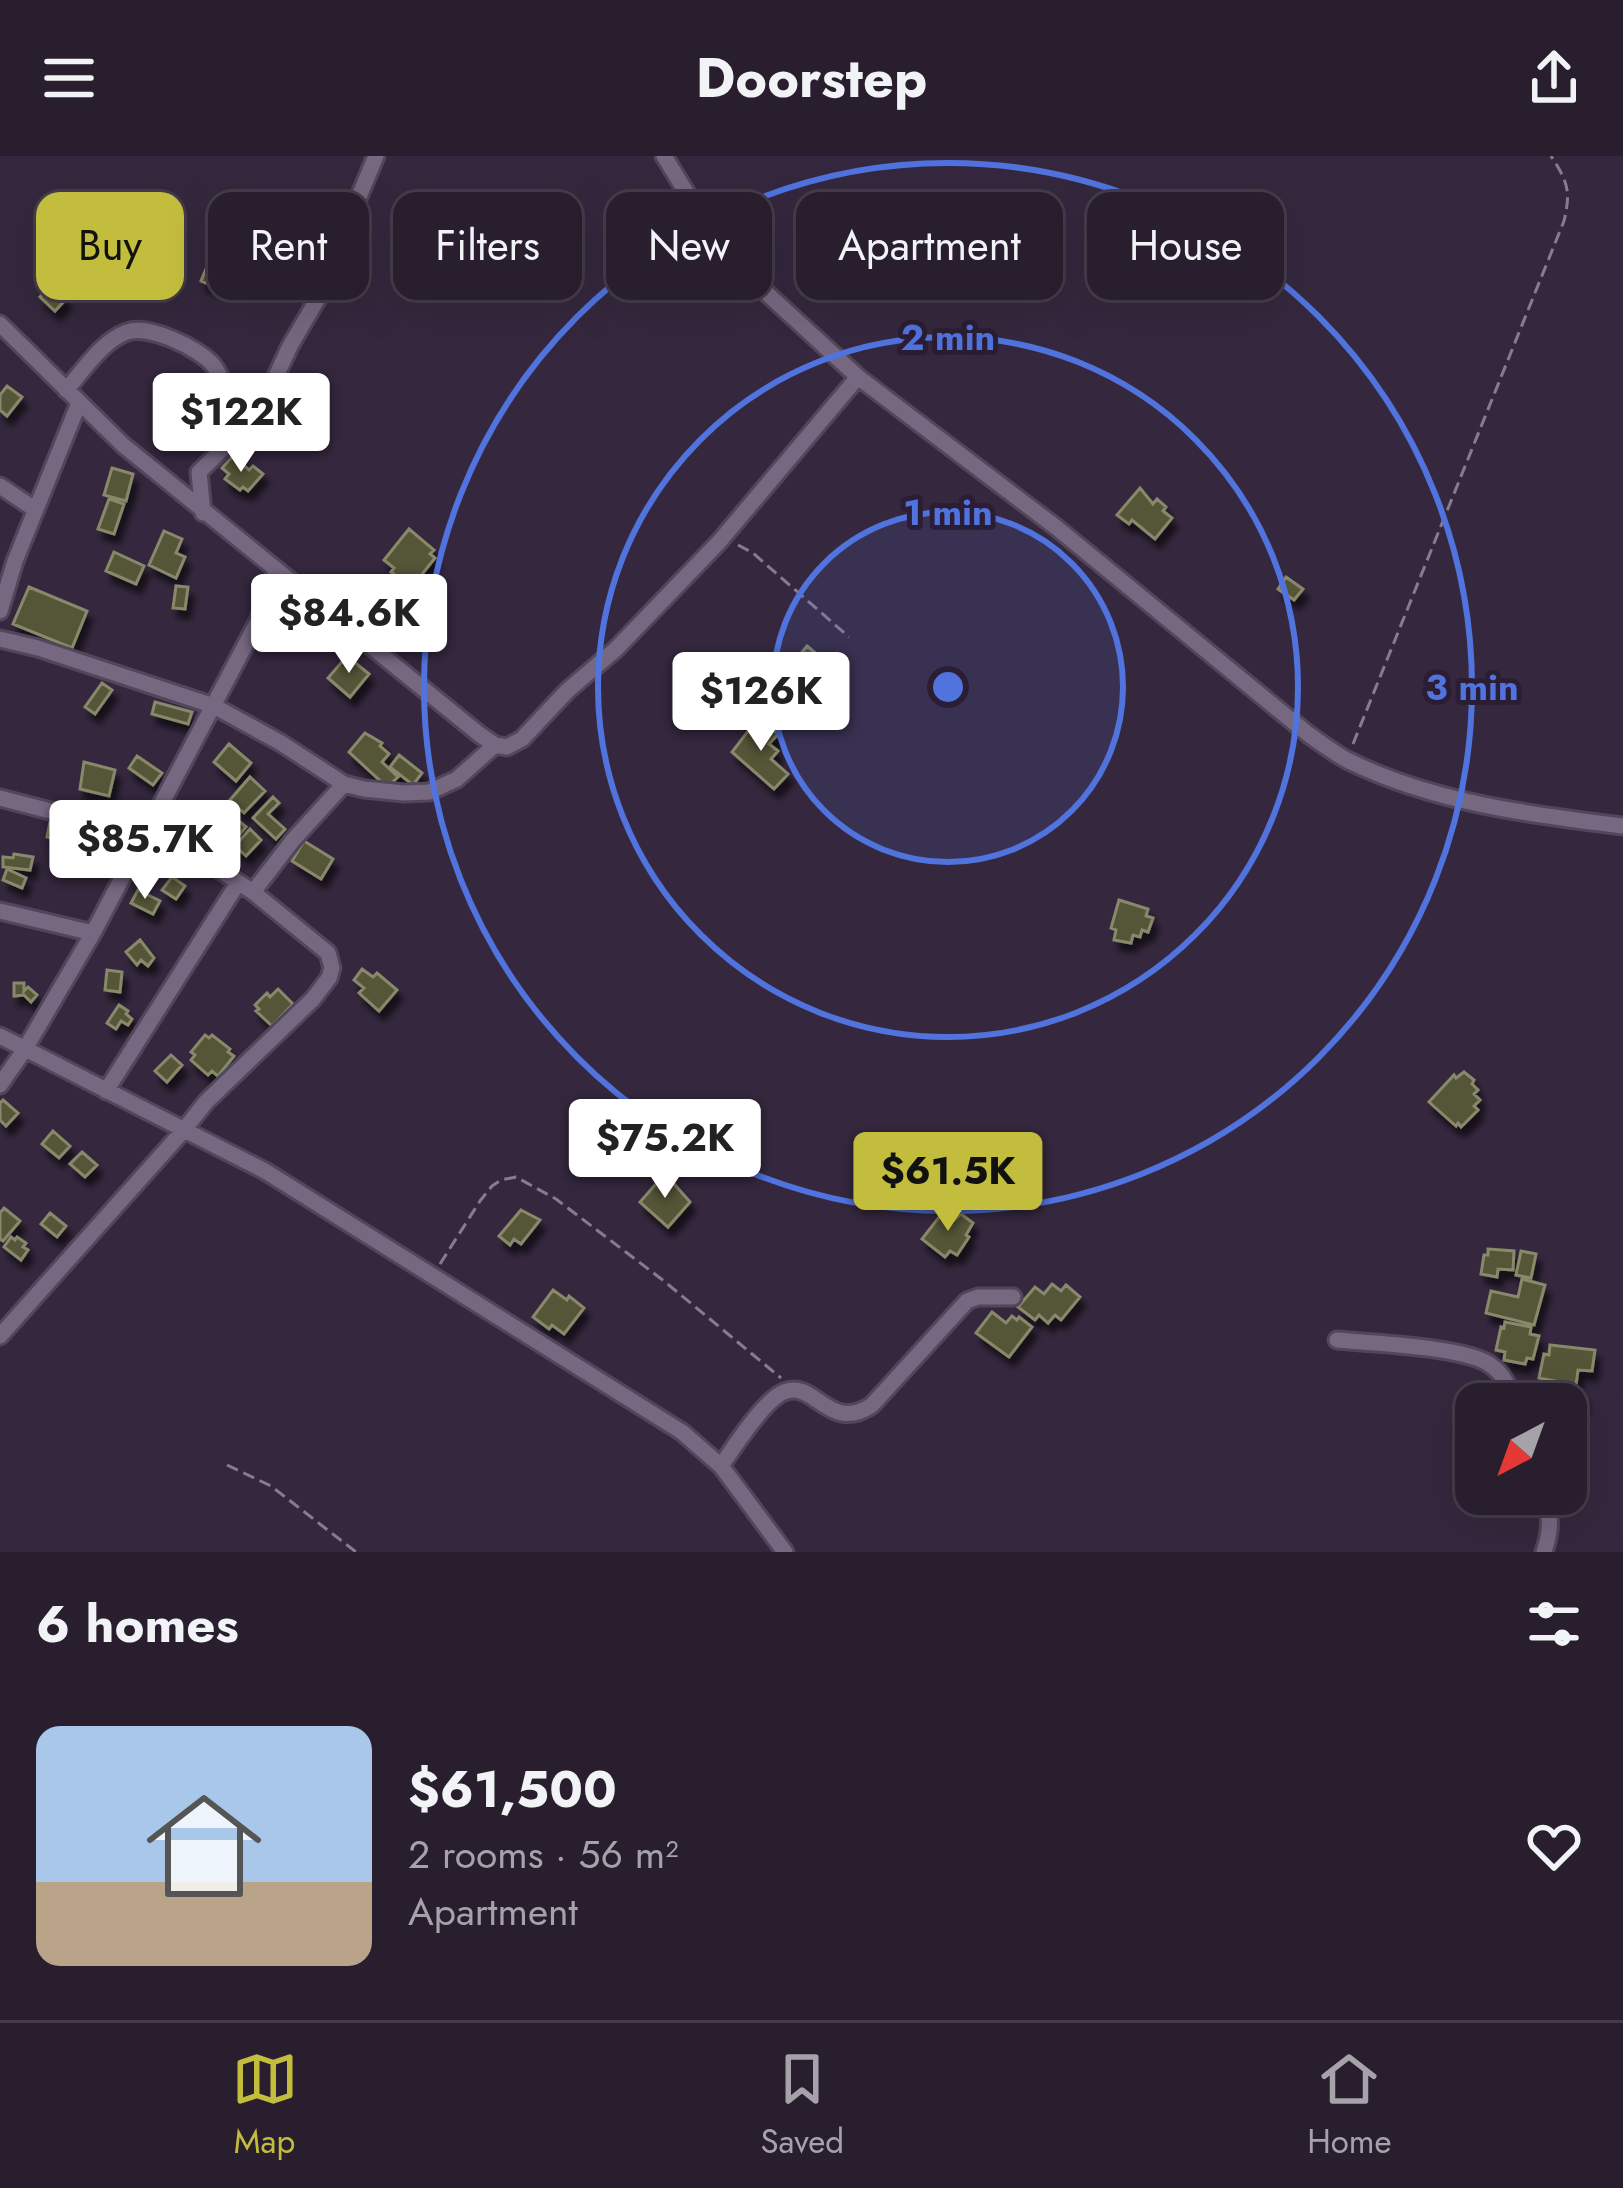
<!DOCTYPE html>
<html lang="en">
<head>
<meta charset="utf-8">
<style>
	body { margin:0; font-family:Jost,sans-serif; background:#302736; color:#f1f3f6; height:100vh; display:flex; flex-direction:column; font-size:45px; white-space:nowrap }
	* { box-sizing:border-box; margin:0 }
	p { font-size:39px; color:#a5a2aa }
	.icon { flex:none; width:66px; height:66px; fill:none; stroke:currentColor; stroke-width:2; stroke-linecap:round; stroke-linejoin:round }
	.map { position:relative; height:1396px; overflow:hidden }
	.side { display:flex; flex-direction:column; background:#281e2e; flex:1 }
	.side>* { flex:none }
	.banner { position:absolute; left:36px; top:36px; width:1551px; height:108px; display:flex; gap:24px }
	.needle { width:78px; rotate:221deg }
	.buttons { position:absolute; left:1455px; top:1227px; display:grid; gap:24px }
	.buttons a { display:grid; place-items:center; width:132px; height:132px; border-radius:24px; background:#281e2e; box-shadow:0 12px 48px #0002,0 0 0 3px #443c4a; font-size:60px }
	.price { position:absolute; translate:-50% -102px; padding:0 27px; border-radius:12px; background:#fff; color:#222; font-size:39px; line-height:78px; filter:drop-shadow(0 3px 6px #0008) }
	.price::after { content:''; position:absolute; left:50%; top:72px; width:36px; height:27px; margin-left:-18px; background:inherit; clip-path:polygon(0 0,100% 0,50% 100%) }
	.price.on { background:#c3bd3e; color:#111 }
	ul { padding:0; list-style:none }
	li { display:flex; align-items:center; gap:36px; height:300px; padding:0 36px }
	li+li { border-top:3px solid #443c4a }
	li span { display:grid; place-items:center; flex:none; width:336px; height:240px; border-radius:24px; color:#555 }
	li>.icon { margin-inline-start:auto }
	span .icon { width:144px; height:144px; fill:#fffc; stroke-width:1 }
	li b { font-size:51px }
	h2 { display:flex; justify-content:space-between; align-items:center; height:144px; padding:0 36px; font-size:51px }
	.tag { padding:0 42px; border-radius:24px; background:#281e2e; box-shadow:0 12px 48px #0002,0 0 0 3px #443c4a; font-size:42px; line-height:108px }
	.tag.on { background:#c3bd3e; color:#111 }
	header { display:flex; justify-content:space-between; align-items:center; height:156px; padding:0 36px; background:#281e2e; font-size:54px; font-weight:700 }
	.menu { display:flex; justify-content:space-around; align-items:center; height:168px; border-top:3px solid #443c4a; background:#281e2e; font-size:33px; color:#a5a2aa }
	.menu a { display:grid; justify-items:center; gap:6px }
	.menu .on { color:#c3bd3e }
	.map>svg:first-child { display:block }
	.building { fill:#555438; stroke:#88886a; stroke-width:3; filter:url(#shadow) }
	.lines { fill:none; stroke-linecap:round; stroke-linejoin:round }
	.street-casing { stroke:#51465a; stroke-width:21 }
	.path { stroke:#877c8f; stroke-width:3; stroke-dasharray:12 6; stroke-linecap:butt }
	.street { stroke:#776882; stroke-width:15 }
	.ring { fill:none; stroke:#5073de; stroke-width:6 }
	.centre { fill:#5073de; stroke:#2b1e34; stroke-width:6 }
	.ring-label { font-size:36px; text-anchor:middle; font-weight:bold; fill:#5073de; stroke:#2b1e34; stroke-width:10; stroke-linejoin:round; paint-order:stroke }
</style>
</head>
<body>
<header><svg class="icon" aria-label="menu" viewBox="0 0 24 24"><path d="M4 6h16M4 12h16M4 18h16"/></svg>Doorstep<svg class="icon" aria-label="share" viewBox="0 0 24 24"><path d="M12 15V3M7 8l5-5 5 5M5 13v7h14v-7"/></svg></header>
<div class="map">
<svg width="1623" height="1396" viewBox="0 0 1623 1396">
	<defs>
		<filter id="shadow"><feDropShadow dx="5" dy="9" stdDeviation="3" flood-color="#0009"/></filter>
	</defs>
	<rect width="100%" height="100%" fill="#35283e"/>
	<!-- building -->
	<path class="building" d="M208 108 220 113 213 130 201 125Z
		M51 129 66 143 55 155 40 141Z
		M7 230 22 241 7 260 0 254V239Z
		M233 300 249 314 253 310 263 318 248 335 243 331 240 334 225 323 229 318 222 312Z
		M112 312 133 318 126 345 104 339Z
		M1140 332 1153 348 1157 343 1166 351 1163 355 1172 362 1155 383 1132 364 1129 368 1117 359Z
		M109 343 124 348 114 378 98 373Z
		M409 373 434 394 430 398 435 402 411 432 391 416 394 412 384 404Z
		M164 375 182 383 176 397 185 401 176 422 149 409Z
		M114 396 144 410 136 428 106 415Z
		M1286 421 1303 433 1294 444 1278 433Z
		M176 430 188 431 185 453 173 452Z
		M29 431 87 455 72 492 13 468Z
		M807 490 819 500 808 512 797 502Z
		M347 500 369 518 350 541 328 522Z
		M102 527 112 534 95 558 85 551Z
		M155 546 192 556 188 568 152 558Z
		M755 566 766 574 769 570 778 578 769 588 778 595 771 603 788 618 774 633 732 596Z
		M365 577 382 587 380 590 389 598 382 606 398 621 387 631 349 596Z
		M229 588 251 607 236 625 214 606Z
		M399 599 422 617 413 629 390 611Z
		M137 600 162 617 153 629 129 612Z
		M84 606 115 614 109 640 80 633Z
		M250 621 265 635 244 657 230 644Z
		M273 641 279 647 268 658 285 673 276 683 253 662Z
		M226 654 246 671 226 694 206 677Z
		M50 666 75 673 71 688 47 681Z
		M250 673 261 684 246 700 235 690Z
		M304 685 333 703 321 723 292 705Z
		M14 698 33 701 30 714 3 711V701L13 702Z
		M7 713 26 722 22 732 3 724Z
		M172 721 185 730 176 743 162 734Z
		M138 734 160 745 153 758 131 747Z
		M1119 744 1148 753 1146 760 1153 762 1148 776 1142 774 1140 781 1133 779 1131 787 1114 784 1116 774 1111 772Z
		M140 784 154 802 148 810 141 804 137 809 126 796Z
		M362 813 373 821 377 817 397 834 379 855 359 837 364 832 354 824Z
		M107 814 122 816 120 836 105 834Z
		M14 827H24V835L28 831 37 839 31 846 24 839 14 840Z
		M278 833 293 848 272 870 256 855 259 853 255 849 267 837 270 841Z
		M119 849 128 855 126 858 132 863 128 869 121 865 116 873 107 867Z
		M205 879 209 882 212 879 230 893 228 896 234 900 218 920 212 915 208 919 191 904 195 899 191 896Z
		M171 899 182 909 167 926 155 915Z
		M1464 916 1474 924 1472 928 1478 934 1474 938 1480 944 1474 950 1478 954 1461 971 1458 967 1456 970 1429 946 1454 919 1456 922Z
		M3 944 18 957 6 970 0 964V947Z
		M53 975 70 990 59 1002 42 988Z
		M82 996 97 1009 85 1021 70 1008Z
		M662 1021 665 1024 668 1021 690 1046 668 1071 640 1046Z
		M4 1052 20 1065 3 1085 0 1083V1057Z
		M521 1054 540 1064 521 1088 514 1083 510 1089 499 1080Z
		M943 1056 954 1064 961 1058 973 1067 966 1079 969 1081 957 1099 950 1095 945 1101 922 1083Z
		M50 1057 66 1070 57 1081 41 1068Z
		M11 1081 15 1084 17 1081 26 1087 23 1091 28 1094 21 1104 4 1091Z
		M1488 1093 1514 1095 1513 1114 1498 1113 1497 1121 1481 1118 1484 1099H1488Z
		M1521 1095 1536 1098 1531 1122 1516 1119Z
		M1522 1123 1545 1129 1534 1169 1486 1157 1491 1135 1518 1141Z
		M1052 1128 1061 1135 1066 1129 1080 1141 1061 1164 1055 1159 1048 1167 1039 1159 1035 1164 1018 1151 1035 1131 1044 1138Z
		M553 1134 567 1144 569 1140 584 1152 564 1178 552 1169 549 1173 533 1161Z
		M992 1156 1006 1167 1012 1160 1017 1164 1019 1161 1032 1171 1009 1201 976 1177Z
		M1505 1166 1531 1171 1530 1178 1539 1180 1533 1203 1527 1202 1525 1208 1504 1204 1505 1196 1496 1194 1501 1171 1504 1172Z
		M1550 1189 1595 1194 1592 1215 1578 1214 1576 1229 1539 1222 1544 1198 1549 1199Z
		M1582 1237 1583 1249 1558 1248 1557 1238Z"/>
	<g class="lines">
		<!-- street casing -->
		<g class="street-casing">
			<path id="street" d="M664 0 702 62 748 120 858 221 1057 372 1308 578C1321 587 1334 597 1347 604 1431 646 1531 659 1623 670
				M0 168 123 289 479 578 495 589 507 591 522 583 567 535 616 493 719 386 858 221
				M66 234C83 215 103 184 127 176 148 168 199 192 213 209 223 221 225 237 232 252L259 257
				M0 330 36 354
				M203 357 199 316 259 257 290 190 341 103 358 43 376 0
				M0 455 15 405 79 247
				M0 483 38 492 214 550 281 587 344 628 364 633 404 637 429 636 457 623 495 589
				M0 642 81 663 146 674 194 697 253 736 328 797 332 812 329 822 313 843 206 946 183 975 0 1180
				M253 736 293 684 344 628
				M0 755 93 777
				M0 880 265 1015 682 1276 721 1310 785 1396
				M0 929 25 893 93 777 258 465 276 415
				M106 935 238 727
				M1337 1184C1372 1187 1463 1191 1489 1208 1504 1218 1510 1231 1513 1248
				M721 1310C733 1292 765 1243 784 1236 815 1223 829 1278 872 1249L967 1145 978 1141H1013
				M1543 1338C1552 1358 1551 1375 1544 1396"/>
		</g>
		<!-- path -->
		<path class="path" d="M738 389 753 397 849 481
			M1353 588 1564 65C1571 35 1568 26 1551 0
			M440 1108 480 1045 492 1030 501 1024 516 1021 556 1043 664 1125 781 1222
			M227 1309 271 1330 356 1396"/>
		<!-- street -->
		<use href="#street" class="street"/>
	</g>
	<!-- distance rings -->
	<circle cx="948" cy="531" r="175" fill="#5073de" fill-opacity=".12"/>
	<g class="ring">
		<circle cx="948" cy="531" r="175"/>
		<circle cx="948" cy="531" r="350"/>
		<circle cx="948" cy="531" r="524"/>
	</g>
	<circle cx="948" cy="531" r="18" class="centre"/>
	<g class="ring-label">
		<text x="948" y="194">2 min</text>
		<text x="948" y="369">1 min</text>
		<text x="1472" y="544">3 min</text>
	</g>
</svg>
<div class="buttons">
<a><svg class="needle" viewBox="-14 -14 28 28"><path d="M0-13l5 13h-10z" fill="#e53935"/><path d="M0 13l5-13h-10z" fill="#a5a2aa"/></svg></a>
</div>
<b class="price" style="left:241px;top:319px">$122K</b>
<b class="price" style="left:349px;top:520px">$84.6K</b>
<b class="price" style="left:761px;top:598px">$126K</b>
<b class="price" style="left:145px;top:746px">$85.7K</b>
<b class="price" style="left:665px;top:1045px">$75.2K</b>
<b class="price on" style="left:948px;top:1078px">$61.5K</b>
<div class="banner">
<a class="tag on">Buy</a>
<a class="tag">Rent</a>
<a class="tag">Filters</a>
<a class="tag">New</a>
<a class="tag">Apartment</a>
<a class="tag">House</a>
</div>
</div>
<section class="side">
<h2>6 homes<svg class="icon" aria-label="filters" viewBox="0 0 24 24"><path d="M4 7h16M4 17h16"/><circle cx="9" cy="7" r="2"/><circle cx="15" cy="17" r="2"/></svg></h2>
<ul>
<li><span style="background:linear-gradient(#a9c7e8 65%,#b9a48a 0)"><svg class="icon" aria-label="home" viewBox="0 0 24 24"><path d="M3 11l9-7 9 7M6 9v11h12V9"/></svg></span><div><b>$61,500</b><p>2 rooms · 56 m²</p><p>Apartment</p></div><svg class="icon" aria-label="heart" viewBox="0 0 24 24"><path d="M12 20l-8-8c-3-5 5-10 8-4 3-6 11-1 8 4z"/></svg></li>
</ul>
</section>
<nav class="menu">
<a class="on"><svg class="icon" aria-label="map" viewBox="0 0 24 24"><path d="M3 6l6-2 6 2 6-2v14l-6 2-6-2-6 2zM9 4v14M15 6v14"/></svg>Map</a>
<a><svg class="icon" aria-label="saved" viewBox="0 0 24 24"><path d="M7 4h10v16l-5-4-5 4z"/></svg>Saved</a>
<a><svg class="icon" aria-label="home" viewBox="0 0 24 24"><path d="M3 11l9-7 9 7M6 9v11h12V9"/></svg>Home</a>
</nav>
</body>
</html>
